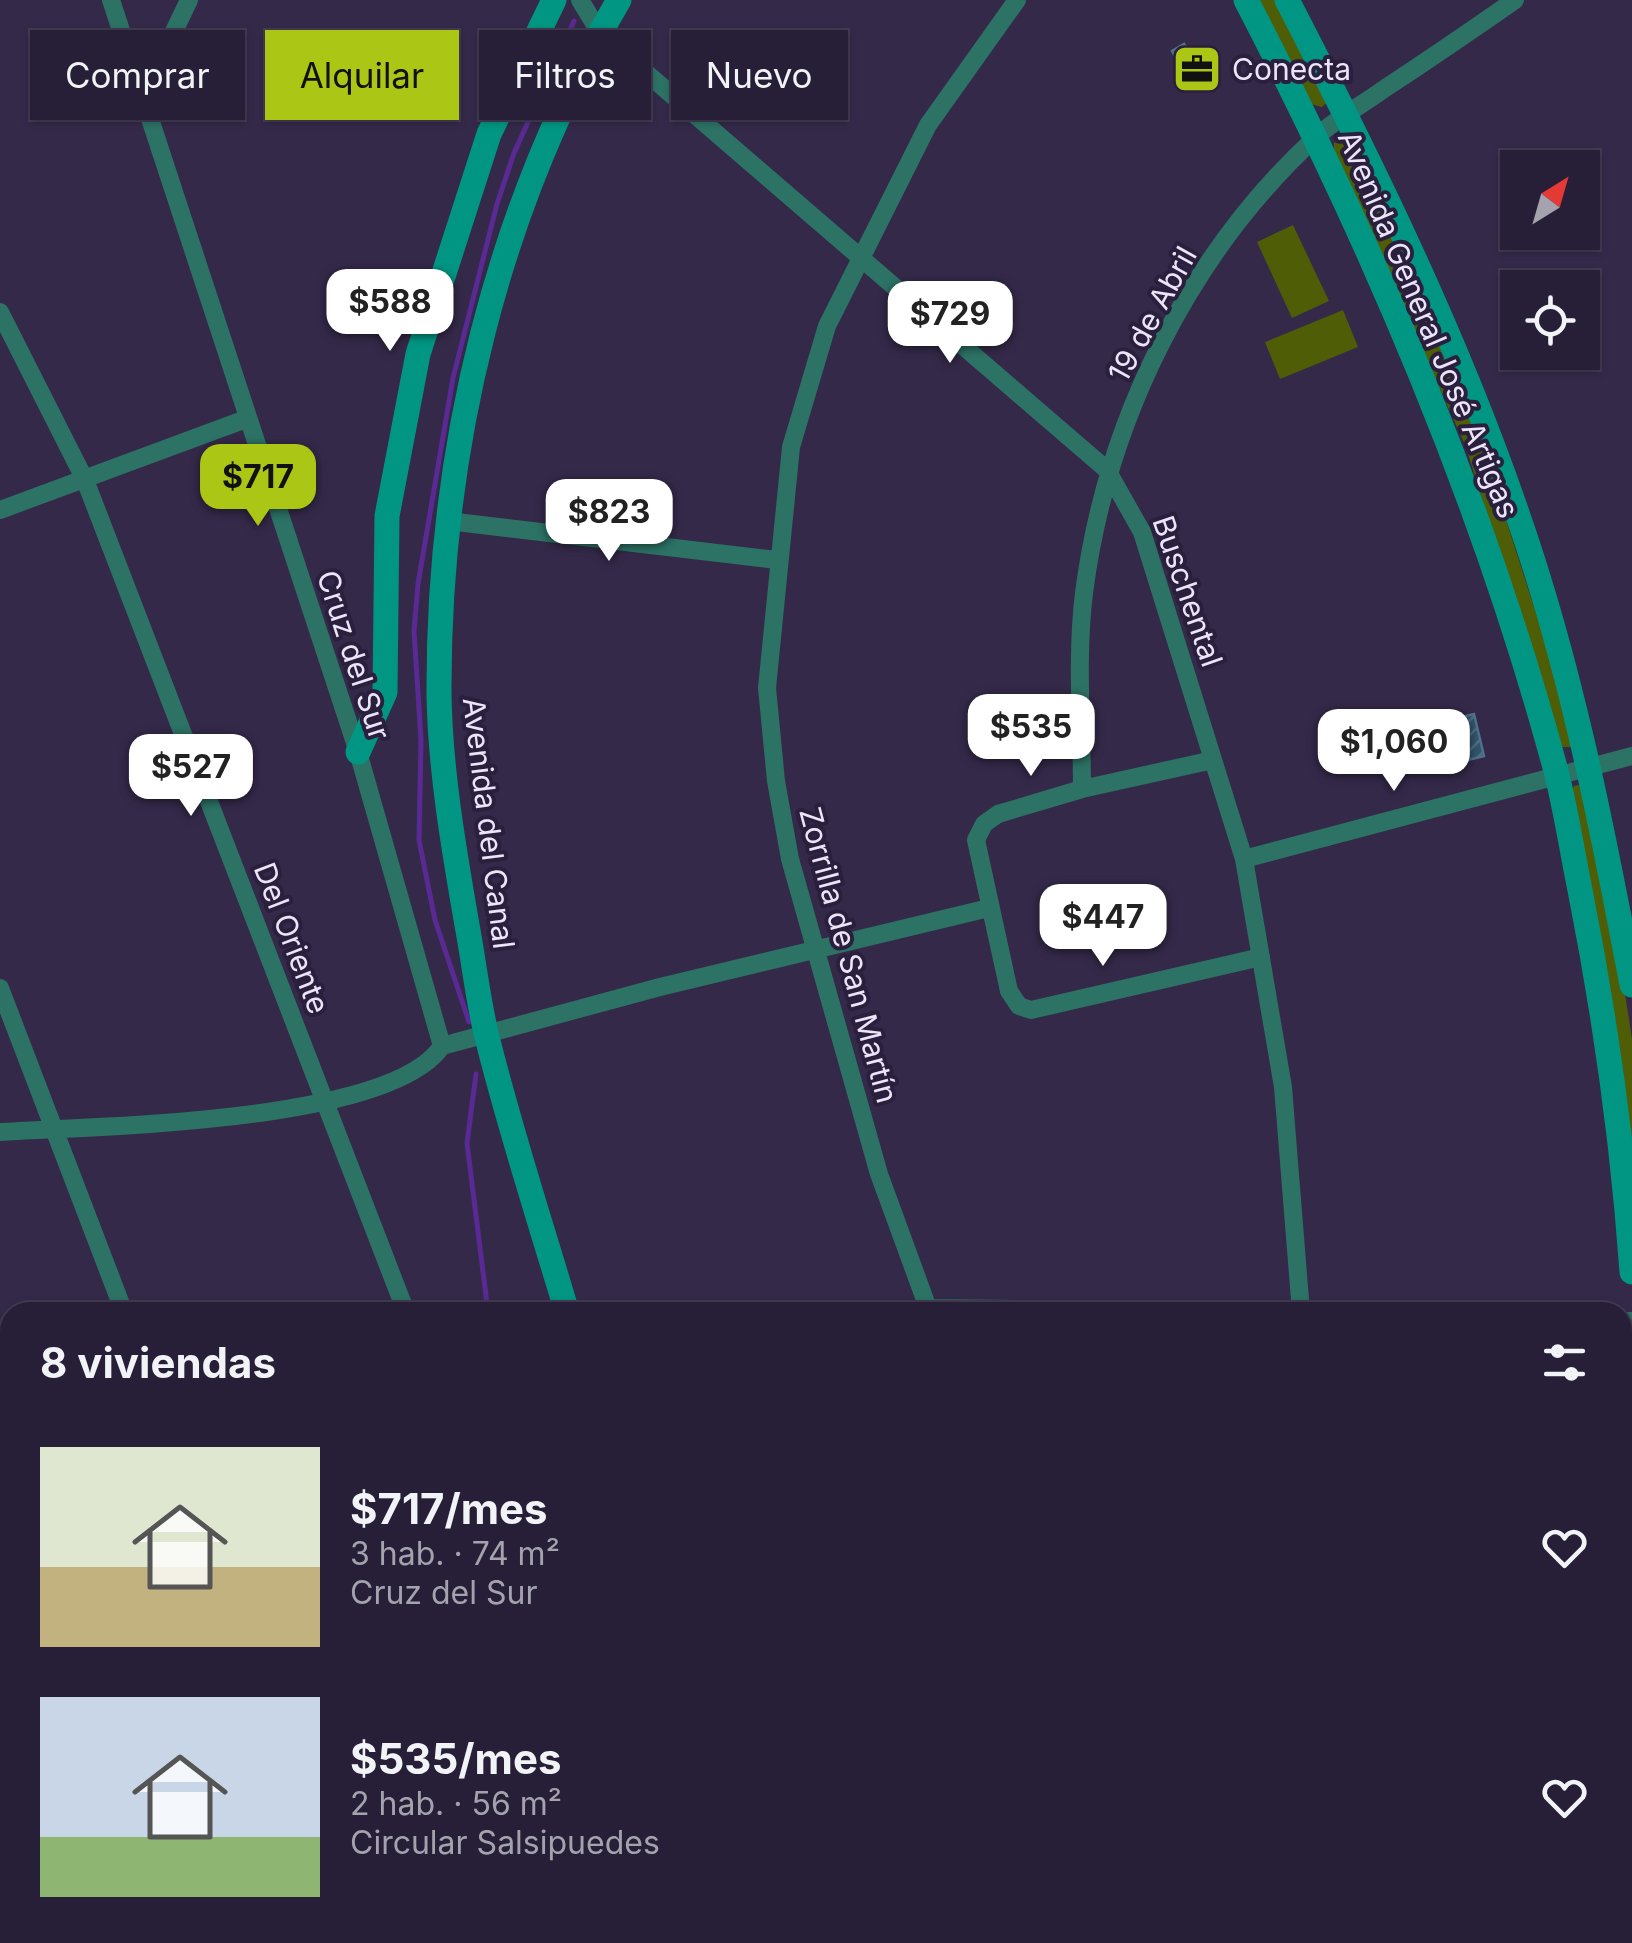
<!DOCTYPE html>
<html lang="es">
<head>
<meta charset="utf-8">
<style>
	body { margin:0; font-family:Inter,sans-serif; background:#332c42; color:#f1f3f6; height:100vh; display:flex; flex-direction:column; font-size:38px; white-space:nowrap }
	* { box-sizing:border-box; margin:0 }
	p { font-size:32px; color:#a4a2ad }
	.icon { flex:none; width:55px; height:55px; fill:none; stroke:currentColor; stroke-width:2; stroke-linecap:round; stroke-linejoin:round }
	.map { position:relative; flex:1; overflow:hidden }
	.panel { position:absolute; left:0px; top:1302px; width:1632px; height:642px; display:flex; flex-direction:column; background:#271f37; border-radius:30px 30px 0 0; box-shadow:0 2px 8px #0004,0 0 0 2px #433d52 }
	.panel>* { flex:none }
	.guide { position:absolute; left:30px; top:30px; width:1000px; height:90px; display:flex; gap:20px }
	.needle { width:65px; rotate:37deg }
	.tools { position:absolute; left:1500px; top:150px; display:grid; gap:20px }
	.tools a { display:grid; place-items:center; width:100px; height:100px; border-radius:0px; background:#271f37; box-shadow:0 2px 8px #0004,0 0 0 2px #433d52; font-size:50px }
	.price { position:absolute; translate:-50% -85px; padding:0 22px; border-radius:20px; background:#fff; color:#222; font-size:32px; line-height:65px; filter:drop-shadow(0 2px 5px #0008) }
	.price::after { content:''; position:absolute; left:50%; top:60px; width:30px; height:22px; margin-left:-15px; background:inherit; clip-path:polygon(0 0,100% 0,50% 100%) }
	.price.current { background:#abc615; color:#111 }
	ul { padding:0; list-style:none }
	li { display:flex; align-items:center; gap:30px; height:250px; padding:0 40px }
	li span { display:grid; place-items:center; flex:none; width:280px; height:200px; border-radius:0px; color:#555 }
	li>.icon { margin-inline-start:auto }
	span .icon { width:120px; height:120px; fill:#fffc; stroke-width:1 }
	li b { font-size:42px }
	h2 { display:flex; justify-content:space-between; align-items:center; height:120px; padding:0 40px; font-size:42px }
	.pill { padding:0 35px; border-radius:0px; background:#271f37; box-shadow:0 2px 8px #0004,0 0 0 2px #433d52; font-size:35px; line-height:90px }
	.pill.current { background:#abc615; color:#111 }
	.map>svg:first-child { display:block }
	.grass { fill:#4f5d06 }
	.lines { fill:none; stroke-linecap:round; stroke-linejoin:round }
	.stream { stroke:#592a93; stroke-width:5 }
	.building { fill:url(#building-hatch); stroke:#4d728a; stroke-width:2.5 }
	.street { stroke:#2c7265; stroke-width:18 }
	.secondary { stroke:#009683; stroke-width:25 }
	.primary { stroke:#31ad99; stroke-width:25 }
	.labels { text-anchor:middle; dominant-baseline:central; stroke-width:8; stroke-linejoin:round; paint-order:stroke }
	.poi-label { font-size:30px; fill:#ebe5f9; stroke:#2b1f3e; text-anchor:start }
	.street-label { font-size:30px; fill:#ebe5f9; stroke:#2b1f3e }
</style>
</head>
<body>
<div class="map">
<svg width="1632" height="1943" viewBox="0 0 1632 1943">
	<defs>
		<pattern id="building-hatch" width="6" height="6" patternUnits="userSpaceOnUse" patternTransform="scale(2.5)"><rect width="6" height="6" fill="#32556d"/><path d="M-1 1l2-2M0 6l6-6M5 7l2-2" fill="none" stroke="#506d83"/></pattern>
	</defs>
	<rect width="100%" height="100%" fill="#342949"/>
	<!-- grass -->
	<path class="grass" d="M1256 0H1277L1327 102 1322 107 1310 104Z
		M1346 138 1352 142 1481 442 1577 741 1573 747H1558L1466 447 1334 153V143Z
		M1293 225 1329 301 1292 318 1257 242Z
		M1343 310 1358 347 1280 379 1265 342Z
		M1584 784 1611 902 1632 1039V1192L1570 793 1574 786Z
		M0 1851H10V1935H1622L1623 1867H1632V1943H0Z"/>
	<g class="lines">
		<!-- stream -->
		<path class="stream" d="M469 1022 435 920 419 840 421 740 414 631 418 584 453 378 497 204 514 153 574 21
			M476 1074 467 1143 488 1312
			M608 1943 609 1935"/>
	</g>
	<!-- building -->
	<path class="building" d="M1184 44 1196 64 1205 59 1214 75 1193 87 1172 51Z
		M1474 714 1484 756 1460 762 1450 720Z"/>
	<g class="lines">
		<!-- street -->
		<path class="street" d="M111 0 358 752 442 1046
			M580 0 600 33 1107 470 1142 532 1244 859 1283 1087 1301 1312
			M144 94 189 0
			M0 312 85 480 406 1312
			M0 510 246 419
			M448 521 777 560
			M1213 760 1082 789 998 814 984 824 976 840 1009 991 1019 1006 1031 1010 1261 957
			M1082 789C1082 725 1076 657 1084 593 1106 422 1188 255 1316 137 1336 119 1362 105 1384 89 1428 60 1472 30 1515 0
			M1244 859 1632 756
			M0 988 124 1312
			M442 1046 660 987 989 908
			M0 1132C92 1126 390 1124 442 1046
			M928 1308 879 1174 790 859 776 781 767 688 791 447 827 326 928 125 1017 0
			M928 1308 1251 1312
			M1622 1321H1632
			M0 1713 10 1739"/>
		<!-- secondary -->
		<path class="secondary" d="M1246 0C1374 246 1484 503 1556 771 1566 810 1572 851 1580 890 1605 1016 1623 1144 1632 1272
			M1287 0C1372 164 1457 338 1517 513 1571 667 1602 826 1632 985
			M358 752 385 692 387 516 418 354 489 134 554 0
			M567 1312C540 1221 510 1130 487 1037 478 1001 474 962 467 925 454 850 440 770 439 693 438 452 496 208 619 0
			M1632 1775V1786"/>
		<!-- primary -->
		<path class="primary" d="M0 1797H10
			M1622 1806H1632
			M0 1823H10
			M1622 1833H1632"/>
	</g>
	<!-- icons -->
	<defs>
		<g id="office-square" transform="scale(2.5)"><rect x="-9" y="-9" width="18" height="18" rx="4" fill="#abc615" stroke="#2b1f3e"/><path d="M-6-3h4V-5.5h4V-3h4V5H-6ZM-1-4.5V-3h2v-1.5ZM-6 0V1H6V0Z" fill="#111"/></g>
	</defs>
	<g fill-rule="evenodd">
		<use href="#office-square" x="1197" y="69"/>
	</g>
	<g class="labels">
		<!-- poi labels -->
		<g class="poi-label">
			<text x="1232" y="69">Conecta</text>
		</g>
		<!-- street labels -->
		<g class="street-label">
			<text transform="translate(1152 314) rotate(-61)">19 de Abril</text>
			<text transform="translate(1429 324) rotate(67)">Avenida General José Artigas</text>
			<text transform="translate(1188 591) rotate(71)">Buschental</text>
			<text transform="translate(354 655) rotate(72)">Cruz del Sur</text>
			<text transform="translate(489 823) rotate(83)">Avenida del Canal</text>
			<text transform="translate(292 938) rotate(69)">Del Oriente</text>
			<text transform="translate(849 955) rotate(75)">Zorrilla de San Martín</text>
		</g>
	</g>
</svg>
<div class="tools">
<a><svg class="needle" viewBox="-14 -14 28 28"><path d="M0-13l5 13h-10z" fill="#e53935"/><path d="M0 13l5-13h-10z" fill="#a4a2ad"/></svg></a>
<a><svg class="icon" aria-label="locate" viewBox="0 0 24 24"><circle cx="12" cy="12" r="6"/><path d="M12 2v4M12 18v4M2 12h4M18 12h4"/></svg></a>
</div>
<b class="price" style="left:390px;top:354px">$588</b>
<b class="price" style="left:950px;top:366px">$729</b>
<b class="price current" style="left:258px;top:529px">$717</b>
<b class="price" style="left:609px;top:564px">$823</b>
<b class="price" style="left:1031px;top:779px">$535</b>
<b class="price" style="left:1394px;top:794px">$1,060</b>
<b class="price" style="left:191px;top:819px">$527</b>
<b class="price" style="left:1103px;top:969px">$447</b>
<div class="guide">
<a class="pill">Comprar</a>
<a class="pill current">Alquilar</a>
<a class="pill">Filtros</a>
<a class="pill">Nuevo</a>
</div>
<section class="panel">
<h2>8 viviendas<svg class="icon" aria-label="filters" viewBox="0 0 24 24"><path d="M4 7h16M4 17h16"/><circle cx="9" cy="7" r="2"/><circle cx="15" cy="17" r="2"/></svg></h2>
<ul>
<li><span style="background:linear-gradient(#dfe7d0 60%,#c2b280 0)"><svg class="icon" aria-label="home" viewBox="0 0 24 24"><path d="M3 11l9-7 9 7M6 9v11h12V9"/></svg></span><div><b>$717/mes</b><p>3 hab. · 74 m²</p><p>Cruz del Sur</p></div><svg class="icon" aria-label="heart" viewBox="0 0 24 24"><path d="M12 20l-8-8c-3-5 5-10 8-4 3-6 11-1 8 4z"/></svg></li>
<li><span style="background:linear-gradient(#c9d6e8 70%,#8fb573 0)"><svg class="icon" aria-label="home" viewBox="0 0 24 24"><path d="M3 11l9-7 9 7M6 9v11h12V9"/></svg></span><div><b>$535/mes</b><p>2 hab. · 56 m²</p><p>Circular Salsipuedes</p></div><svg class="icon" aria-label="heart" viewBox="0 0 24 24"><path d="M12 20l-8-8c-3-5 5-10 8-4 3-6 11-1 8 4z"/></svg></li>
</ul>
</section>
</div>
</body>
</html>
